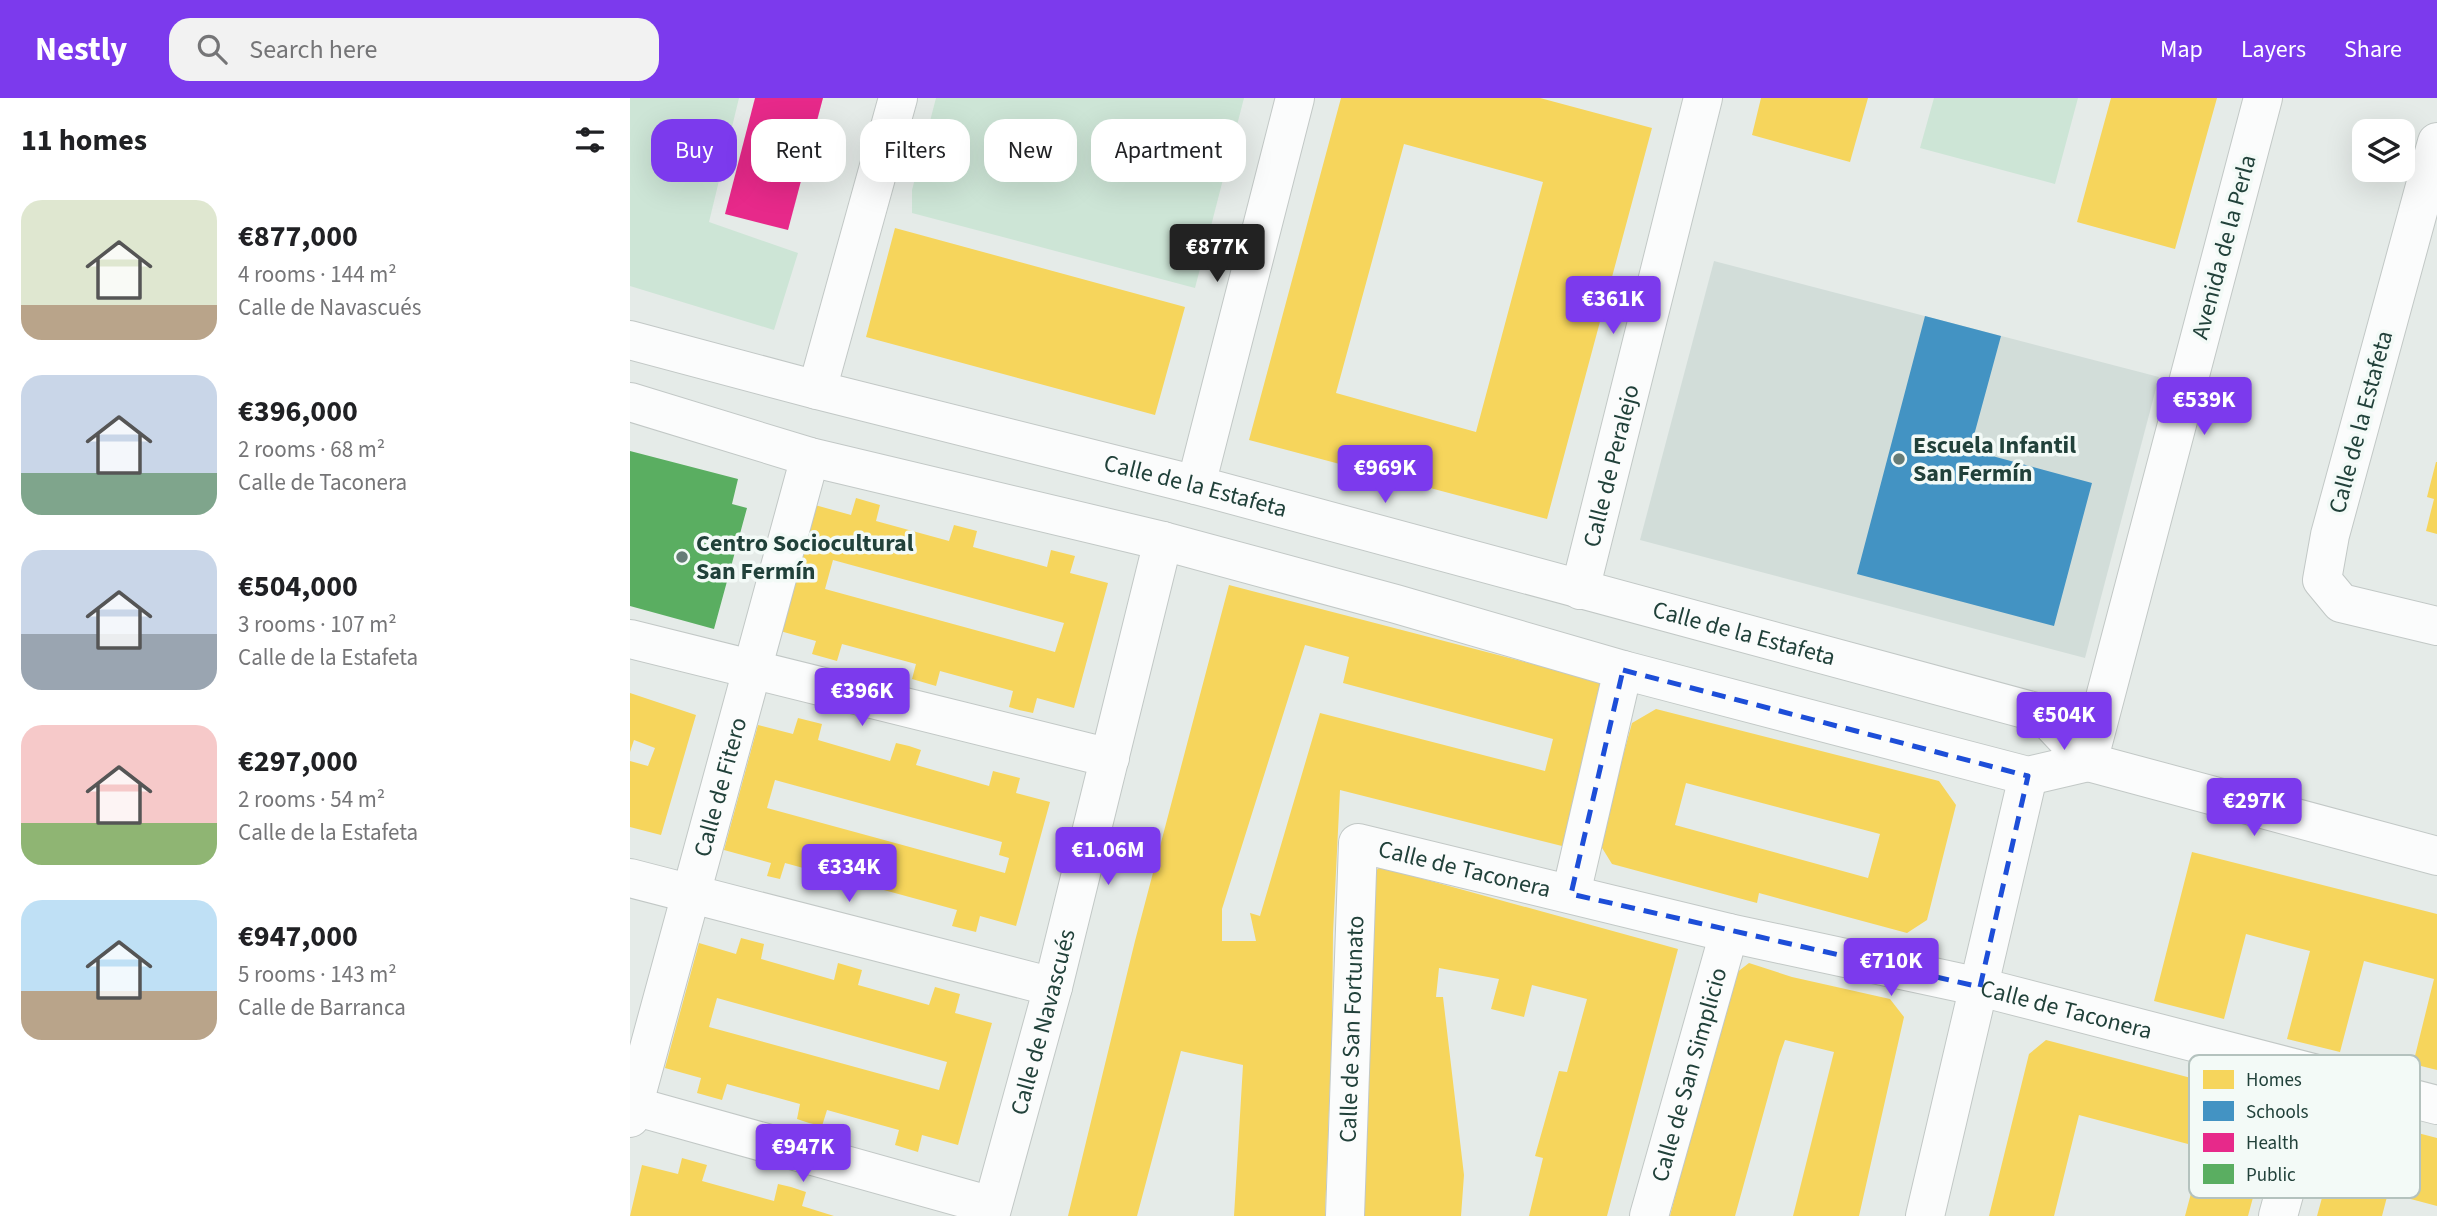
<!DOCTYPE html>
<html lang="en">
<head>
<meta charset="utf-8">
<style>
	body { margin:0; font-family:"Source Sans 3",sans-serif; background:#f2f2f2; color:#202124; height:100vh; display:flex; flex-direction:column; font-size:26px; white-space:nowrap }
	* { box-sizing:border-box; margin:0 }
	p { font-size:23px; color:#757577 }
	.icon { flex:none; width:38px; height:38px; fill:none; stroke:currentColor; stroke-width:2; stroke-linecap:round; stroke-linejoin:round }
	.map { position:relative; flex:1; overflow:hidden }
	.side { display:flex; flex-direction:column; background:#fff; width:630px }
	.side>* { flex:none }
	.banner { position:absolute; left:21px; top:21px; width:665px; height:63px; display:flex; gap:14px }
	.fabs { position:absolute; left:1722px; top:21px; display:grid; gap:14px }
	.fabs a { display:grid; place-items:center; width:63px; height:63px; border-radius:14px; background:#fff; box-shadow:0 7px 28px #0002; font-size:35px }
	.price { position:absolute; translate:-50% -60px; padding:0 16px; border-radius:7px; background:#7c3aed; color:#fff; font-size:23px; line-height:46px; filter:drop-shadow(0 2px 4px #0008) }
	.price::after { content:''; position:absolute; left:50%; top:42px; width:21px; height:16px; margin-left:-10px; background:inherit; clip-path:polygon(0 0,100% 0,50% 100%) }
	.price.on { background:#222; color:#fff }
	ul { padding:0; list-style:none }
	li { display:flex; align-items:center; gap:21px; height:175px; padding:0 21px }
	li span { display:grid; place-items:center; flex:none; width:196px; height:140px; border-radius:21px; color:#555 }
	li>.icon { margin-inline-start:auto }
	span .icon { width:84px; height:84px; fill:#fffc; stroke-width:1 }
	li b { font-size:30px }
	h2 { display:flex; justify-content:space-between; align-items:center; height:84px; padding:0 21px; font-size:30px }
	.chip { padding:0 24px; border-radius:21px; background:#fff; box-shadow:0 7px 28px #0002; font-size:24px; line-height:63px }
	.chip.on { background:#7c3aed; color:#fff }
	header { display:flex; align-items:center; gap:42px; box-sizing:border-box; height:98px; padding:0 35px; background:#7c3aed; color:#fff }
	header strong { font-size:33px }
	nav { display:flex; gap:38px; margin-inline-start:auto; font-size:24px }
	.search { width:490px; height:63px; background:#f2f2f2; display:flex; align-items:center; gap:18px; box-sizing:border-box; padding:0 24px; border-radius:21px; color:#757577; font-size:26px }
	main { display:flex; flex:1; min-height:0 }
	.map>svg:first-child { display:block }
	.built { fill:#d2ddd9 }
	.green { fill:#cde5d6 }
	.homes { fill:#f6d55c; fill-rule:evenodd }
	.schools { fill:#4393c3 }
	.health { fill:#e7298a }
	.public { fill:#5aae61 }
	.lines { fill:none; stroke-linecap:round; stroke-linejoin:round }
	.minor-casing { stroke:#c2c8c6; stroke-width:40 }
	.tertiary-casing { stroke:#c2c8c6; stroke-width:40 }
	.minor { stroke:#fbfcfc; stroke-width:38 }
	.tertiary { stroke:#fbfcfc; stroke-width:38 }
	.marked { fill:none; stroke:#1d4ed8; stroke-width:5; stroke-dasharray:14 9; stroke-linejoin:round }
	.poi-dot { fill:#667c77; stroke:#f3faf7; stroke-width:2.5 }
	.labels { text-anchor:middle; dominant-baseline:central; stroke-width:7; stroke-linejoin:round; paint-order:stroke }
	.street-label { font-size:24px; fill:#21413a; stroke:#f3faf7 }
	.poi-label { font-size:24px; font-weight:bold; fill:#21413a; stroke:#f3faf7; text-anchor:start }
	.key { fill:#f3faf7; stroke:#b4c2be; stroke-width:2 }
	.key-label { font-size:19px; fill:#21413a }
</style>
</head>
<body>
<header>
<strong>Nestly</strong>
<div class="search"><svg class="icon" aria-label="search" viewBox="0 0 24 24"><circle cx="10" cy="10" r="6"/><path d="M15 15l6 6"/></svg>Search here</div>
<nav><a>Map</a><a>Layers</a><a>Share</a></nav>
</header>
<main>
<section class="side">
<h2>11 homes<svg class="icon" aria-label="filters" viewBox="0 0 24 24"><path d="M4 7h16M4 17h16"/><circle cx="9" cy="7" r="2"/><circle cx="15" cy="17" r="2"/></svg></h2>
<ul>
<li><span style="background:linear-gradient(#dfe7d0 75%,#b9a48a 0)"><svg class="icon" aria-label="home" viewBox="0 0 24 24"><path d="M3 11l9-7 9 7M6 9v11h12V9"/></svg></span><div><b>€877,000</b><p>4 rooms · 144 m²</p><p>Calle de Navascués</p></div></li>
<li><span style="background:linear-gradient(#c9d6e8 70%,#7fa58c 0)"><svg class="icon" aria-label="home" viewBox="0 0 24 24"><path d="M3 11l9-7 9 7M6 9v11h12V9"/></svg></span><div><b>€396,000</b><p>2 rooms · 68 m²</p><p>Calle de Taconera</p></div></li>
<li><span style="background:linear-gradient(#c9d6e8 60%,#9aa5b1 0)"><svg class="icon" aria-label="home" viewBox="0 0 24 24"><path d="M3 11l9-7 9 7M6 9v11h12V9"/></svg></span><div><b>€504,000</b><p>3 rooms · 107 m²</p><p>Calle de la Estafeta</p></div></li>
<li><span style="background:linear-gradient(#f6c9c9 70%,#8fb573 0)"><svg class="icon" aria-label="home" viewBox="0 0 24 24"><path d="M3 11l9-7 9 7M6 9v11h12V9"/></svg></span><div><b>€297,000</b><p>2 rooms · 54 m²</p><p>Calle de la Estafeta</p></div></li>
<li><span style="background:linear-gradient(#bfe0f5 65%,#b9a48a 0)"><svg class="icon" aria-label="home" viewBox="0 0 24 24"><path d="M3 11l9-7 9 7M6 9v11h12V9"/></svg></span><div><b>€947,000</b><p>5 rooms · 143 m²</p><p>Calle de Barranca</p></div></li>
</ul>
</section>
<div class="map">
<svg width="1807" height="1118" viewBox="0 0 1807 1118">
	<rect width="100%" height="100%" fill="#e5ebe8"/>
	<!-- built -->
	<path class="built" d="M1084 163 1529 279 1455 560 1010 442Z"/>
	<!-- green -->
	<path class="green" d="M0 0H109L79 124 168 155 144 232 0 188Z
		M306 0H614L565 190 282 115V92Z
		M1304 0H1448L1425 86 1290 50Z"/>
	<!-- homes -->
	<path class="homes" d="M711 0H910L1022 30 917 421 619 342ZM774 46 913 84 846 334 706 295Z
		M1131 0H1238L1220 64 1122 37Z
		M1481 0H1587L1545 151 1447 124Z
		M265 130 555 209 525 317 236 239Z
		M1806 364H1807V436L1796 433 1804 401 1797 399Z
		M226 400 250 407 246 423 319 443 324 427 347 433 343 449 417 469 421 452 445 458 440 475 478 485 444 610 407 600 403 615 389 612 379 609 383 593 310 573 306 588 282 581 286 566 212 546 207 563 182 556 186 543 150 533 185 407 221 417ZM203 462 434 525 425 554 195 491Z
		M599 487 983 587 940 750 710 692 703 835 702 933 695 1118H604L613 967 551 953 507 1118H438L505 843ZM675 547 719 559 713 585 923 641 915 673 690 615 630 818 620 815 626 843H592V811Z
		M0 595 66 617 31 737 0 729V663L18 668 25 650 4 642 0 654Z
		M1026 611 1309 683 1326 707 1297 822 1277 835 1129 795 1127 805 982 766 969 745 1002 625ZM1056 685 1250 736 1238 780 1045 727Z
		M168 620 192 626 188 642 260 663 266 645 279 648 291 652 286 667 359 688 363 673 390 680 386 695 420 704 386 828 350 818 346 834 322 828 327 812 155 765 150 781 137 778 141 765 94 752 128 627 163 636ZM145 682 372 744 369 757 379 760 375 775 137 710Z
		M1562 754 1807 816V972L1783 966 1804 881 1734 863 1710 954 1657 941 1680 853 1616 836 1594 921 1524 903Z
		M750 769 1048 851 977 1118H899L913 1060 905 1058 929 973 937 974 957 901 902 887 894 919 861 911 869 881 809 870 806 899H813L834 1077 831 1118H723L735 782Z
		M111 840 134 846 131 861 204 882 208 865 232 872 228 887 299 907 305 889 330 896 325 915 362 925 328 1047 292 1037 288 1054 265 1047 269 1032 197 1012 192 1028 179 1025 167 1021 170 1006 97 986 92 1002 67 995 71 980 35 970 69 845 106 856ZM87 900 317 964 309 992 79 929Z
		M1119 865 1162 879 1260 901 1274 919 1229 1118H1163L1204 954 1155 942 1149 959 1105 1118H1040L1101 879Z
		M1416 942 1649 1003 1618 1118H1555L1573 1050 1449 1017 1424 1118H1359L1399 956Z
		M1715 1016 1807 1040V1108L1758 1095 1752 1118H1687Z
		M52 1060 77 1067 72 1083 144 1103 148 1086 161 1089 176 1094 172 1108 204 1118H0L12 1067 48 1076Z"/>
	<!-- schools -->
	<path class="schools" d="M1295 218 1371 238 1340 352 1462 385 1424 528 1227 476Z"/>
	<!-- health -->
	<path class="health" d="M125 0H193L158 132 95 116Z"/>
	<!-- public -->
	<path class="public" d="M0 353 108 381 102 406 117 410 84 531 0 508Z"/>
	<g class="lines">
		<!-- minor casing -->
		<g class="minor-casing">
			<g id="minor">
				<path d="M1633 0 1458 664 1807 758"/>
				<path d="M1807 44 1700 437 1692 482 1711 505 1807 528"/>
				<path d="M187 292 268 0"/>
				<path d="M566 387 665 0"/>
				<path id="s1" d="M950 492 1073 0"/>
				<path d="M0 541 480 660"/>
				<path d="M0 780 423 889"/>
				<path d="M941 796 993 572"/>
				<path d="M0 1007 362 1108"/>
				<path id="s2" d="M0 1020 180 359"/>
				<path id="s3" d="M360 1118 423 889 533 443"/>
				<path id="s4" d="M715 1118 728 745 1099 835 1350 889 1807 1007"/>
				<path id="s5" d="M1019 1118 1099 835"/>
				<path d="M1295 1118 1398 678"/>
				<path d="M1648 1118 1687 976"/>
			</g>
		</g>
		<!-- tertiary casing -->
		<g class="tertiary-casing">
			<g id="tertiary">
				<path id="s6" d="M0 242 187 292 566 387 1413 616 1458 664"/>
				<path d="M0 304 180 359 533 443 766 506 993 572 1398 678 1458 664"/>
			</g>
		</g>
		<!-- minor -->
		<use href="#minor" class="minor"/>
		<!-- tertiary -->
		<use href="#tertiary" class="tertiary"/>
	</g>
	<!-- marked area -->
	<path class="marked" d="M993 572 1398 678 1350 889 941 796Z"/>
	<!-- markers -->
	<g class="poi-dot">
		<circle cx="1269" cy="361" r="7"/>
		<circle cx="52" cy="459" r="7"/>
	</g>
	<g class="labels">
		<!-- street labels -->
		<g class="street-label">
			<text transform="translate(1594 149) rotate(-75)">Avenida de la Perla</text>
			<text transform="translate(1731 324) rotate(-75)">Calle de la Estafeta</text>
			<text stroke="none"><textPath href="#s1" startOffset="128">Calle de Peralejo</textPath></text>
			<text stroke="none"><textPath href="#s6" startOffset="584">Calle de la Estafeta</textPath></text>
			<text stroke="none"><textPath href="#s6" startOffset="1152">Calle de la Estafeta</textPath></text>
			<text stroke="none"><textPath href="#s2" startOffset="343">Calle de Fitero</textPath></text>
			<text stroke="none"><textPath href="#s4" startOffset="483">Calle de Taconera</textPath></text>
			<text stroke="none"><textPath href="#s4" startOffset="1101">Calle de Taconera</textPath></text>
			<text stroke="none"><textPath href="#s3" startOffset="201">Calle de Navascués</textPath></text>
			<text stroke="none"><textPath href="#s4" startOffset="187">Calle de San Fortunato</textPath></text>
			<text stroke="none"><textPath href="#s5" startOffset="147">Calle de San Simplicio</textPath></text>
		</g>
		<!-- poi labels -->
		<g class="poi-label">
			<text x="1283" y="347">Escuela Infantil<tspan x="1283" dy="28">San Fermín</tspan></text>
			<text x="66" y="445">Centro Sociocultural<tspan x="66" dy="28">San Fermín</tspan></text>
		</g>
	</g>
	<!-- legend -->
	<rect x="1559" y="957" width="231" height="143" rx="10" class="key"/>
	<rect x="1573" y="972" width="31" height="19" fill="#f6d55c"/>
	<rect x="1573" y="1003" width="31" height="20" fill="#4393c3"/>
	<rect x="1573" y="1035" width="31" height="19" fill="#e7298a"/>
	<rect x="1573" y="1066" width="31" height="20" fill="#5aae61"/>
	<g class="key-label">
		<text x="1616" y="988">Homes</text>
		<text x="1616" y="1020">Schools</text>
		<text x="1616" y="1051">Health</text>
		<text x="1616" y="1083">Public</text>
	</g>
</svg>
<div class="fabs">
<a><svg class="icon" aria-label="layers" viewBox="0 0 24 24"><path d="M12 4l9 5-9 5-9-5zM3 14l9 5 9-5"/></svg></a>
</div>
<b class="price on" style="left:587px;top:186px">€877K</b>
<b class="price" style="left:983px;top:238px">€361K</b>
<b class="price" style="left:1574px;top:339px">€539K</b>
<b class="price" style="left:755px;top:407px">€969K</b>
<b class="price" style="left:232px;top:630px">€396K</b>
<b class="price" style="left:1434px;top:654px">€504K</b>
<b class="price" style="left:1624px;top:740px">€297K</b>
<b class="price" style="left:478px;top:789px">€1.06M</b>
<b class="price" style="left:219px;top:806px">€334K</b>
<b class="price" style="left:1261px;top:900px">€710K</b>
<b class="price" style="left:173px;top:1086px">€947K</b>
<div class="banner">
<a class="chip on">Buy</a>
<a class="chip">Rent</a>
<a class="chip">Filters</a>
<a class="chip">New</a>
<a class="chip">Apartment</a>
</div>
</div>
</main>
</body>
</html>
